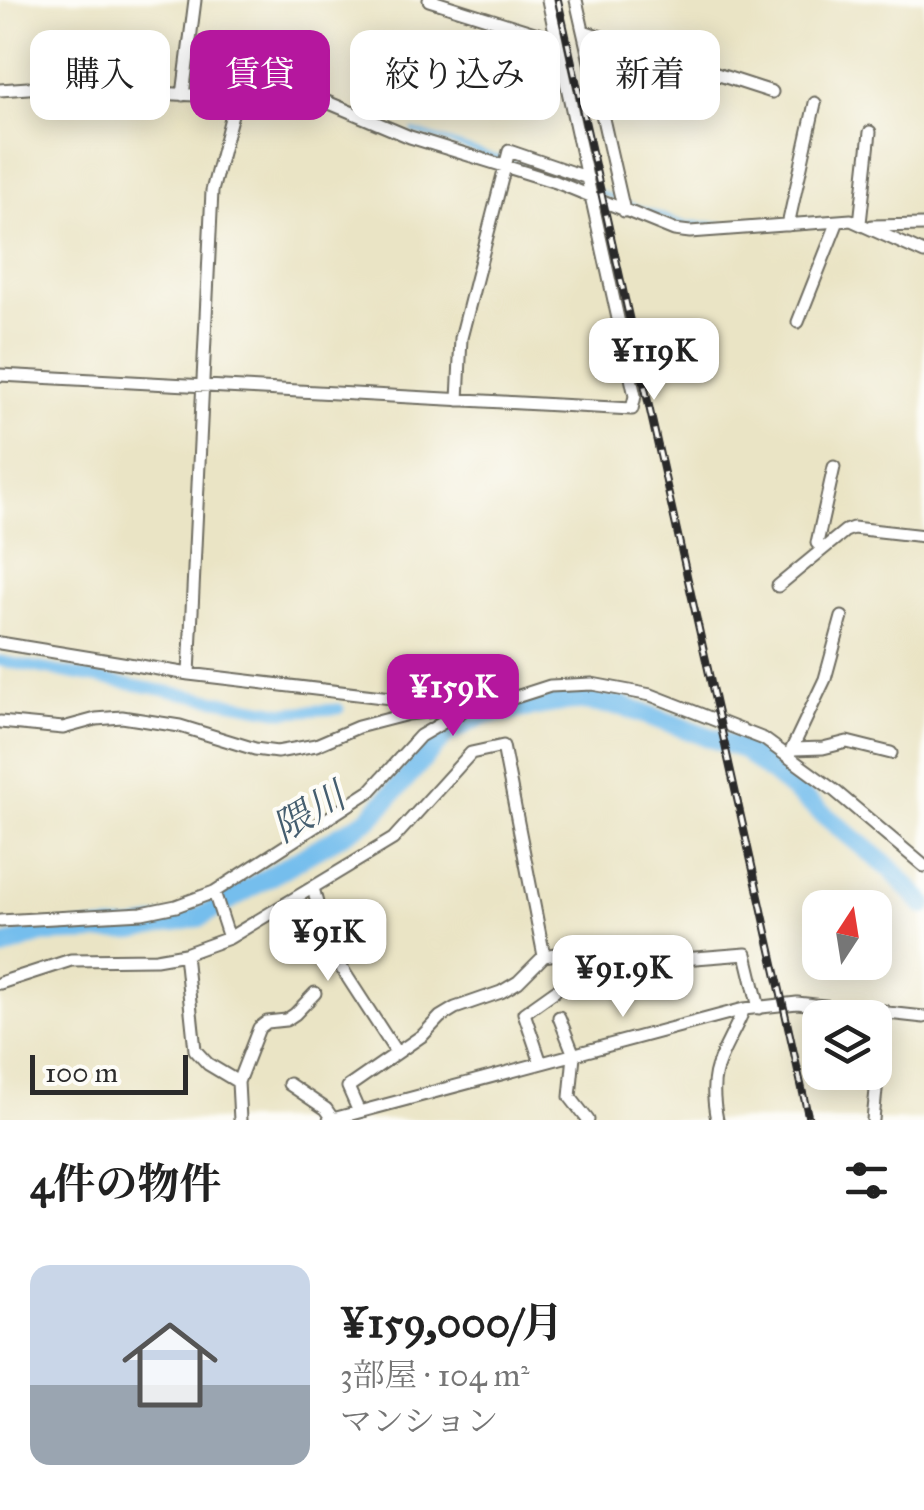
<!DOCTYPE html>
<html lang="ja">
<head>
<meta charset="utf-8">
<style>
	body { margin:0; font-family:"IM FELL Great Primer","Noto Serif JP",serif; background:#f6f6f6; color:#222; height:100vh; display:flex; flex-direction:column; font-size:38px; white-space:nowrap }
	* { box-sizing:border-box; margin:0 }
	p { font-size:32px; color:#767676 }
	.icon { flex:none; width:55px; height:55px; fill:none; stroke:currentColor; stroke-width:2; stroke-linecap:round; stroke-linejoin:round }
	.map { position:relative; height:1120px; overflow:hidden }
	.panel { display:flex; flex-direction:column; background:#fff; flex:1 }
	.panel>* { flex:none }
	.banner { position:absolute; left:30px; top:30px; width:865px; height:90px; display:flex; gap:20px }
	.needle { width:65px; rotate:12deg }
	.tools { position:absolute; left:802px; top:890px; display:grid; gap:20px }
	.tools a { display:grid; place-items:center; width:90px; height:90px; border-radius:20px; background:#fff; box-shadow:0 5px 25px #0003; font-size:50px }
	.scale { position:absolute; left:30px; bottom:25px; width:158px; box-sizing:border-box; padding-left:10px; border:5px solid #2b2b2b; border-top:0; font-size:28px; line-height:35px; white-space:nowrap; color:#2b2b2b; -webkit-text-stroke:8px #fdfcf7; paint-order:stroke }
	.price { position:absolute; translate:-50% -85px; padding:0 22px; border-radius:20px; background:#fff; color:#222; font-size:32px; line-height:65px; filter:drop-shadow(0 2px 5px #0008) }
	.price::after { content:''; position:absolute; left:50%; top:60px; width:30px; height:22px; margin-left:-15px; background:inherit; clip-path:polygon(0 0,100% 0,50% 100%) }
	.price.current { background:#b5179e; color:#fff }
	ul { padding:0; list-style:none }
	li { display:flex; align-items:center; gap:30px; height:250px; padding:0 30px }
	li+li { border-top:2px solid #e0e0e0 }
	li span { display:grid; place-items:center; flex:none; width:280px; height:200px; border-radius:20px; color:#555 }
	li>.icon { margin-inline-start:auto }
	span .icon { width:120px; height:120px; fill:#fffc; stroke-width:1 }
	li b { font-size:42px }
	h2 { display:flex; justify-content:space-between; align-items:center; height:120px; padding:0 30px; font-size:42px }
	.tag { padding:0 35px; border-radius:20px; background:#fff; box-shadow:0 5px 25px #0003; font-size:35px; line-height:90px }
	.tag.current { background:#b5179e; color:#fff }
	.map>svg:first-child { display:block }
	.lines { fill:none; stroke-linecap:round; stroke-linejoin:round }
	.stream { stroke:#74beed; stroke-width:4 }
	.canal { stroke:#74beed; stroke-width:11 }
	.river { stroke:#74beed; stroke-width:20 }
	.minor-casing { stroke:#6e6c61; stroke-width:15 }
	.minor { stroke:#fff; stroke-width:11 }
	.rail-casing { stroke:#2b2b2b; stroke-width:8 }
	.rail { stroke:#fdfcf7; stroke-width:4; stroke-dasharray:11; stroke-linecap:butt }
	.labels { text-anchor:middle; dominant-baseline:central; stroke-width:8; stroke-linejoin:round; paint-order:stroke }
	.water-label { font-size:38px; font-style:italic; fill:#455e6f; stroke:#fdfcf7 }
</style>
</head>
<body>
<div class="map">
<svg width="924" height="1120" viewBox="0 0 924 1120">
	<rect width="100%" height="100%" fill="#fdfcf7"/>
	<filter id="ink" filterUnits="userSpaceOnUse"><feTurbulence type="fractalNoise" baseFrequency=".01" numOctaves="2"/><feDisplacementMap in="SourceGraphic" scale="20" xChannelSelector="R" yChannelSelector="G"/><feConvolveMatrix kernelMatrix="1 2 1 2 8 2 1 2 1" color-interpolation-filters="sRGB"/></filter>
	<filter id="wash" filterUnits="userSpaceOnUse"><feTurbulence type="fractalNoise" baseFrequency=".0048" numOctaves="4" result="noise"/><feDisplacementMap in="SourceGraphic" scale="40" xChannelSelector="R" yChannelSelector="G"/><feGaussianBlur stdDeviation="2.25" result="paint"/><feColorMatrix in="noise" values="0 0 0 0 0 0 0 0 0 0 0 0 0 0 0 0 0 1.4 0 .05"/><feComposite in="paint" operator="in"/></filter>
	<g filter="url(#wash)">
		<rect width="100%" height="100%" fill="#eae4c5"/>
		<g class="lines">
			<!-- stream -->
			<path class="stream" d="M413 131 527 167
				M560 178 584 186
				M593 190 617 199
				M626 203 683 223 722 224"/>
			<!-- canal -->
			<path class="canal" d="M0 661 284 712 339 709"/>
			<!-- river -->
			<path class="river" d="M0 948 41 933 134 930 200 917 370 818 447 733 482 715 574 700 622 706 743 749 891 869 924 905"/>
		</g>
	</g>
	<g filter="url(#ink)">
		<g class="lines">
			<!-- minor casing -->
			<g class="minor-casing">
				<path id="minor" d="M429 0 557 40
					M576 0 624 211
					M583 31 772 92
					M0 90 42 87 195 95 278 88 301 91 410 137 556 182 674 230 690 232 851 220 924 253
					M183 95 195 0
					M860 223 870 132
					M788 225 815 103
					M872 226 924 225
					M798 322 838 221
					M0 375 632 409 635 396 548 0
					M458 400 461 338 509 151 588 178
					M823 549 817 543 834 467
					M778 586 845 531 853 528 924 536
					M0 643 189 674 450 705
					M189 674 212 191 238 91
					M0 722 63 728 96 719 122 717 180 726 255 749 277 752 316 745 358 727 408 714 491 705 550 686 592 684 651 695 764 739 835 791 924 866
					M793 749 823 748 847 742 891 753
					M789 755 825 679 842 617
					M313 888 327 941 337 961 396 1052
					M214 892 229 938
					M0 921 142 913 176 906 214 892 370 791 420 736 461 712
					M185 954 195 1050 208 1064 238 1082 240 1120
					M0 983 71 960 156 959 185 954 229 938 393 839 471 753 503 746 544 956
					M559 1017 574 1055 570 1097 588 1120
					M541 1063 524 1013 555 991
					M238 1082 259 1028 267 1022 286 1020 295 1014 315 993
					M289 1084 326 1109 333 1119
					M359 1112 348 1087 423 1035 440 1017 455 1008 501 992 518 982 544 956 567 952 683 959 746 954 759 1008
					M329 1120 744 1009 797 1003 924 1017
					M717 1120C706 1066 724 1056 744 1009
					M873 1120 884 1011"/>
			</g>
			<!-- minor -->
			<use href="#minor" class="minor"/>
			<!-- rail casing -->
			<g class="rail-casing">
				<path id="rail" d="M558 0 809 1120"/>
			</g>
			<!-- rail -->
			<use href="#rail" class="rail"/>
		</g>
	</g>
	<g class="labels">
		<!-- water labels -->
		<g class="water-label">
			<text transform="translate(309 812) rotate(-31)">隈川</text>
		</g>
	</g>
</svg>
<div class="tools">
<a><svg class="needle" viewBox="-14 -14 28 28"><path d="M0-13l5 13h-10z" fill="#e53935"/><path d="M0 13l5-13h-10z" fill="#767676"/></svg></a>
<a><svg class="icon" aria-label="layers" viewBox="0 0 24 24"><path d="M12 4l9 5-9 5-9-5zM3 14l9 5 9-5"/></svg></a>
</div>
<div class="scale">100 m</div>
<b class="price" style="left:654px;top:403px">¥119K</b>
<b class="price current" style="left:453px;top:739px">¥159K</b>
<b class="price" style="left:328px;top:984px">¥91K</b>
<b class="price" style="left:623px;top:1020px">¥91.9K</b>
<div class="banner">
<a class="tag">購入</a>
<a class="tag current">賃貸</a>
<a class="tag">絞り込み</a>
<a class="tag">新着</a>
</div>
</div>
<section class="panel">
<h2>4件の物件<svg class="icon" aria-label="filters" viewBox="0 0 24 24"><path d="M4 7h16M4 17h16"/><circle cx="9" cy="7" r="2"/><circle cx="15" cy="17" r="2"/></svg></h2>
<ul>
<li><span style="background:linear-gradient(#c9d6e8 60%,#9aa5b1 0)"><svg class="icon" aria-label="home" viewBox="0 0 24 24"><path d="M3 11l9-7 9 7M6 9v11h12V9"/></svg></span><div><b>¥159,000/月</b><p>3部屋 · 104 m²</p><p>マンション</p></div></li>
</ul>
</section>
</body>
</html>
